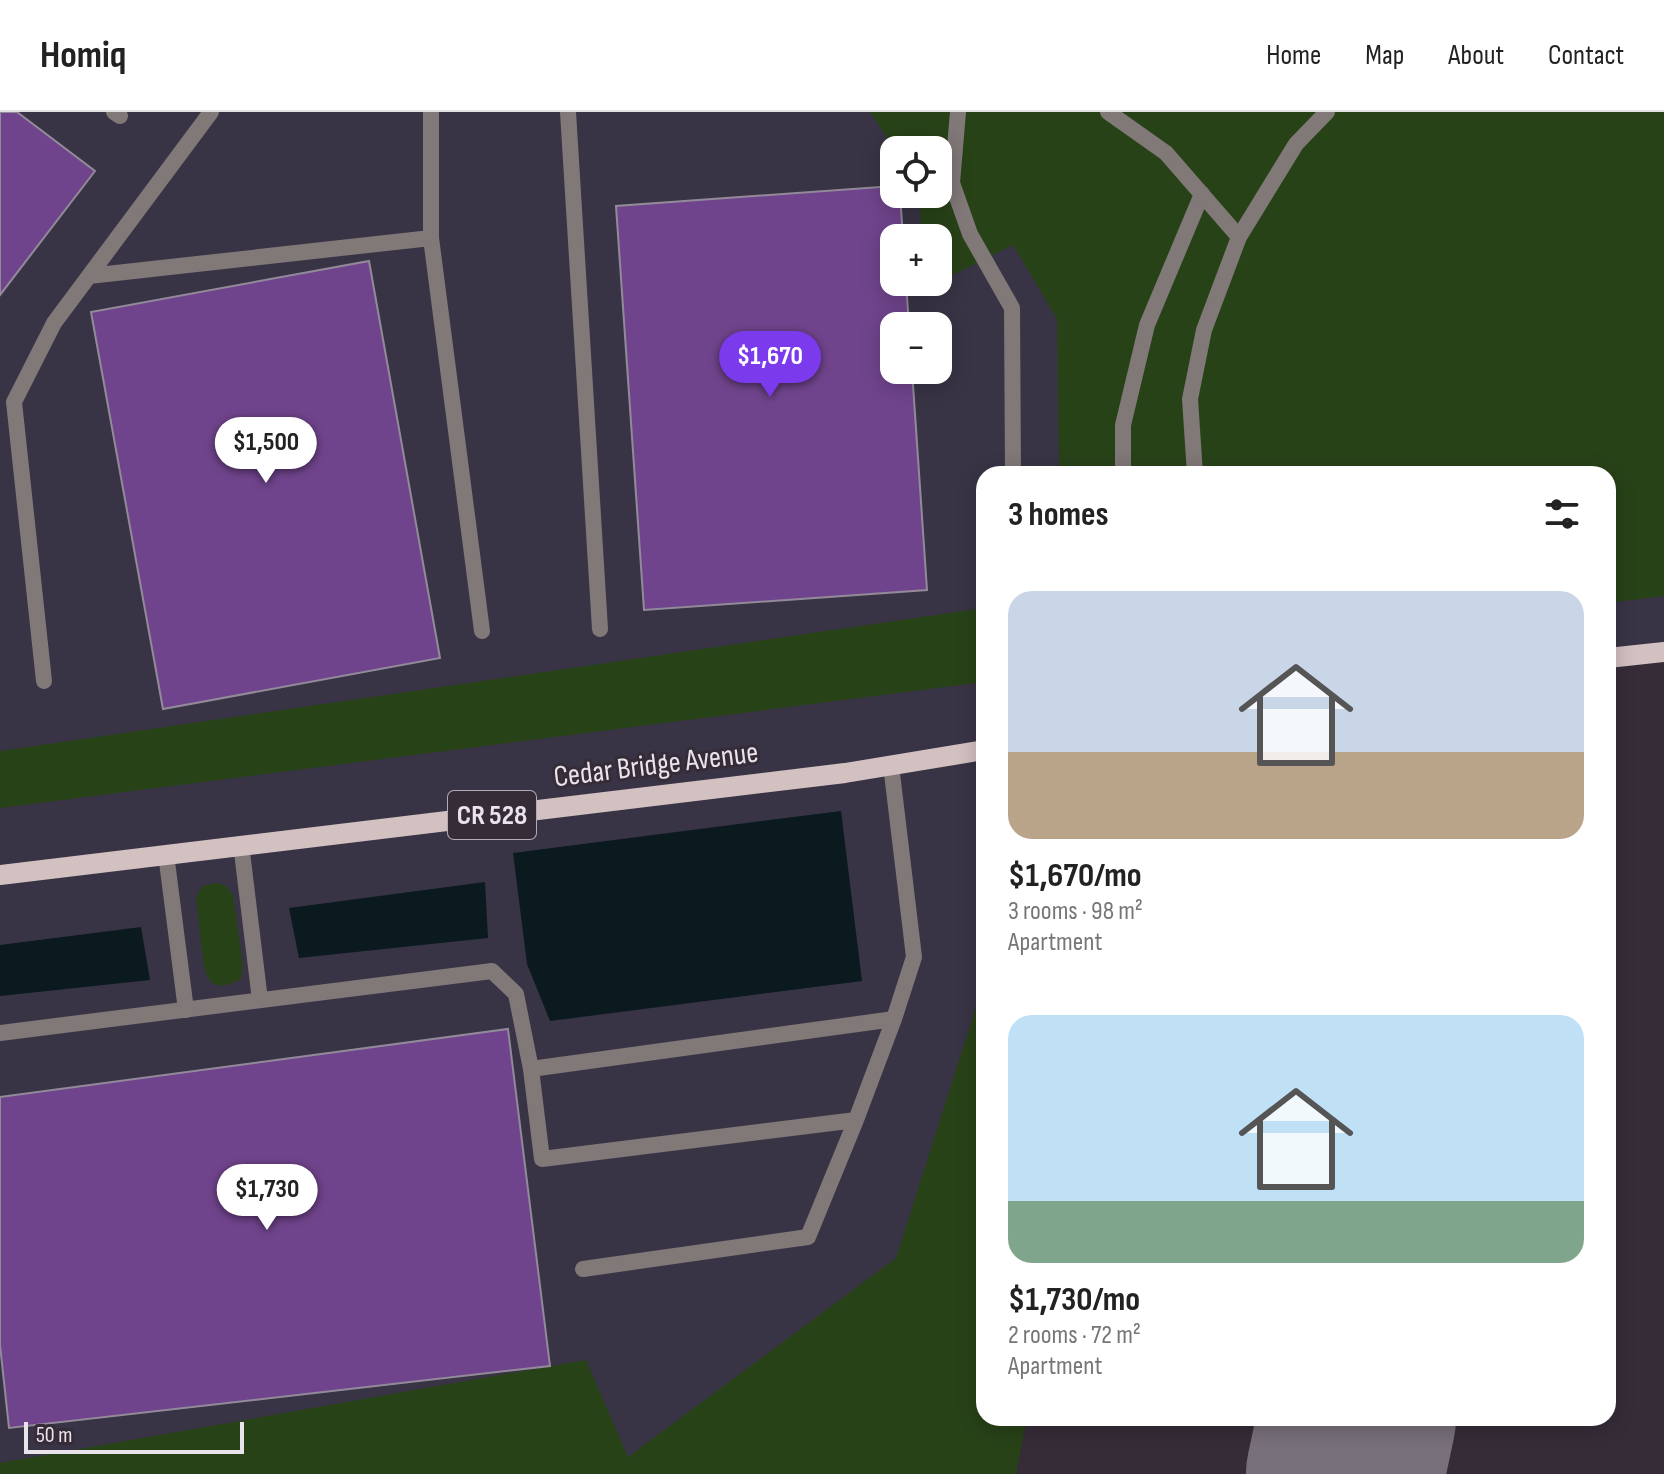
<!DOCTYPE html>
<html lang="en">
<head>
<meta charset="utf-8">
<style>
	body { margin:0; font-family:"Sofia Sans Condensed",sans-serif; background:#f2f2f2; color:#222; height:100vh; display:flex; flex-direction:column; font-size:30px; white-space:nowrap }
	* { box-sizing:border-box; margin:0 }
	p { font-size:26px; color:#767676 }
	.icon { flex:none; width:44px; height:44px; fill:none; stroke:currentColor; stroke-width:2; stroke-linecap:round; stroke-linejoin:round }
	.map { position:relative; flex:1; overflow:hidden }
	.drawer { position:absolute; left:976px; top:354px; width:640px; height:960px; display:flex; flex-direction:column; background:#fff; border-radius:24px; box-shadow:0 4px 20px #0003 }
	.drawer>* { flex:none }
	.controls { position:absolute; left:880px; top:24px; display:grid; gap:16px }
	.controls a { display:grid; place-items:center; width:72px; height:72px; border-radius:16px; background:#fff; box-shadow:0 4px 20px #0003; font-size:40px }
	.scale { position:absolute; left:24px; bottom:20px; width:220px; box-sizing:border-box; padding-left:8px; border:4px solid #e9e3eb; border-top:0; font-size:22px; line-height:28px; white-space:nowrap; color:#e9e3eb; -webkit-text-stroke:6px #352c38; paint-order:stroke }
	.price { position:absolute; translate:-50% -68px; padding:0 18px; border-radius:28px; background:#fff; color:#222; font-size:26px; line-height:52px; filter:drop-shadow(0 2px 4px #0008) }
	.price::after { content:''; position:absolute; left:50%; top:48px; width:24px; height:18px; margin-left:-12px; background:inherit; clip-path:polygon(0 0,100% 0,50% 100%) }
	.price.current { background:#7c3aed; color:#fff }
	ul { padding:0; list-style:none }
	li { display:grid; align-content:center; gap:16px; height:424px; padding:0 32px }
	li span { display:grid; place-items:center; height:248px; border-radius:24px; color:#555 }
	li>.icon { margin-inline-start:auto }
	span .icon { width:144px; height:144px; fill:#fffc; stroke-width:1 }
	li b { font-size:34px }
	h2 { display:flex; justify-content:space-between; align-items:center; height:96px; padding:0 32px; font-size:34px }
	header { display:flex; align-items:center; gap:48px; box-sizing:border-box; height:112px; padding:0 40px; background:#fff; border-bottom:2px solid #e0e0e0 }
	header strong { font-size:38px }
	nav { display:flex; gap:44px; margin-inline-start:auto; font-size:28px }
	.map>svg:first-child { display:block }
	.industrial { fill:#393445; fill-rule:evenodd }
	.green { fill:#284218 }
	.water { fill:#0a1a1f }
	.lines { fill:none; stroke-linecap:round; stroke-linejoin:round }
	.runway { stroke:#78707a; stroke-width:198 }
	.building { fill:#70448c; stroke:#928a99; stroke-width:2 }
	.service { stroke:#817878; stroke-width:16 }
	.minor { stroke:#817878; stroke-width:16 }
	.primary { stroke:#d3c1c1; stroke-width:20 }
	.labels { text-anchor:middle; dominant-baseline:central; stroke-width:6; stroke-linejoin:round; paint-order:stroke }
	.shield { fill:#352c38; stroke:#b3acb5; stroke-width:2 }
	.shield-label { font-size:28px; font-weight:bold; fill:#e9e3eb }
	.street-label { font-size:30px; fill:#e9e3eb; stroke:#352c38 }
</style>
</head>
<body>
<header>
<strong>Homiq</strong>
<nav><a>Home</a><a>Map</a><a>About</a><a>Contact</a></nav>
</header>
<div class="map">
<svg width="1664" height="1362" viewBox="0 0 1664 1362">
	<rect width="100%" height="100%" fill="#352c38"/>
	<!-- industrial -->
	<path class="industrial" d="M0 0H1664V540L1608 546V362H984V1306L959 1362H0ZM894 38H938V82H894ZM894 126H938V170H894ZM894 214H938V258H894Z"/>
	<!-- green -->
	<path class="green" d="M870 0H1664V484L1608 491V362H1059L1057 207 1013 133 923 178V170H938V126H921L920 82H938V38H895Z
		M984 496V570L0 696V639Z
		M216 771 226 774 233 783 243 854 241 867C204 887 204 857 201 829 199 815 198 800 196 785L202 774Z
		M984 870V1306H1027L1016 1362H0V1351L586 1248 628 1345 896 1146Z"/>
	<!-- water -->
	<path class="water" d="M841 699 862 869 550 909 527 852 513 741Z
		M485 770 488 826 299 846 289 796Z
		M141 815 150 868 0 884V833Z"/>
	<g class="lines">
		<!-- runway -->
		<path class="runway" d="M1345 1362 1357 1306"/>
	</g>
	<!-- building -->
	<path class="building" d="M0 0H17L95 59 0 183Z
		M894 74V82H900L903 126H894V170H906L909 214H894V258H912L927 478 644 498 616 94Z
		M369 149 440 546 163 597 91 200Z
		M508 917 550 1254 9 1316 0 1233V985Z"/>
	<g class="lines">
		<!-- service -->
		<path class="service" d="M114 0 120 4
			M431 0V126L482 519
			M568 0 600 517
			M958 0 952 71 970 122 1012 196 1013 362
			M89 164 431 126
			M1123 362V313L1147 213 1202 82
			M44 569 14 290 54 211 211 0
			M241 732 260 888
			M166 742 186 898
			M0 921 492 859 516 882 531 957 894 907 914 845 891 653
			M531 957 542 1047 856 1008 894 907
			M583 1157 808 1125 856 1008"/>
		<!-- minor -->
		<path class="minor" d="M1108 0 1166 41 1239 125
			M1195 362 1190 287 1204 218 1239 125 1296 32 1327 0"/>
		<!-- primary -->
		<path class="primary" d="M1608 546 1664 540
			M0 763 845 661 984 638"/>
	</g>
	<g class="labels">
		<!-- shield labels -->
		<rect class="shield" x="448" y="679" width="88" height="48" rx="6"/>
		<g class="shield-label">
			<text x="492" y="703">CR 528</text>
		</g>
		<!-- street labels -->
		<g class="street-label">
			<text transform="translate(656 653) rotate(-7)">Cedar Bridge Avenue</text>
		</g>
	</g>
</svg>
<div class="controls">
<a><svg class="icon" aria-label="locate" viewBox="0 0 24 24"><circle cx="12" cy="12" r="6"/><path d="M12 2v4M12 18v4M2 12h4M18 12h4"/></svg></a>
<a>+</a>
<a>−</a>
</div>
<div class="scale">50 m</div>
<b class="price current" style="left:770px;top:287px">$1,670</b>
<b class="price" style="left:266px;top:373px">$1,500</b>
<b class="price" style="left:267px;top:1120px">$1,730</b>
<section class="drawer">
<h2>3 homes<svg class="icon" aria-label="filters" viewBox="0 0 24 24"><path d="M4 7h16M4 17h16"/><circle cx="9" cy="7" r="2"/><circle cx="15" cy="17" r="2"/></svg></h2>
<ul>
<li><span style="background:linear-gradient(#c9d6e8 65%,#b9a48a 0)"><svg class="icon" aria-label="home" viewBox="0 0 24 24"><path d="M3 11l9-7 9 7M6 9v11h12V9"/></svg></span><div><b>$1,670/mo</b><p>3 rooms · 98 m²</p><p>Apartment</p></div></li>
<li><span style="background:linear-gradient(#bfe0f5 75%,#7fa58c 0)"><svg class="icon" aria-label="home" viewBox="0 0 24 24"><path d="M3 11l9-7 9 7M6 9v11h12V9"/></svg></span><div><b>$1,730/mo</b><p>2 rooms · 72 m²</p><p>Apartment</p></div></li>
</ul>
</section>
</div>
</body>
</html>
